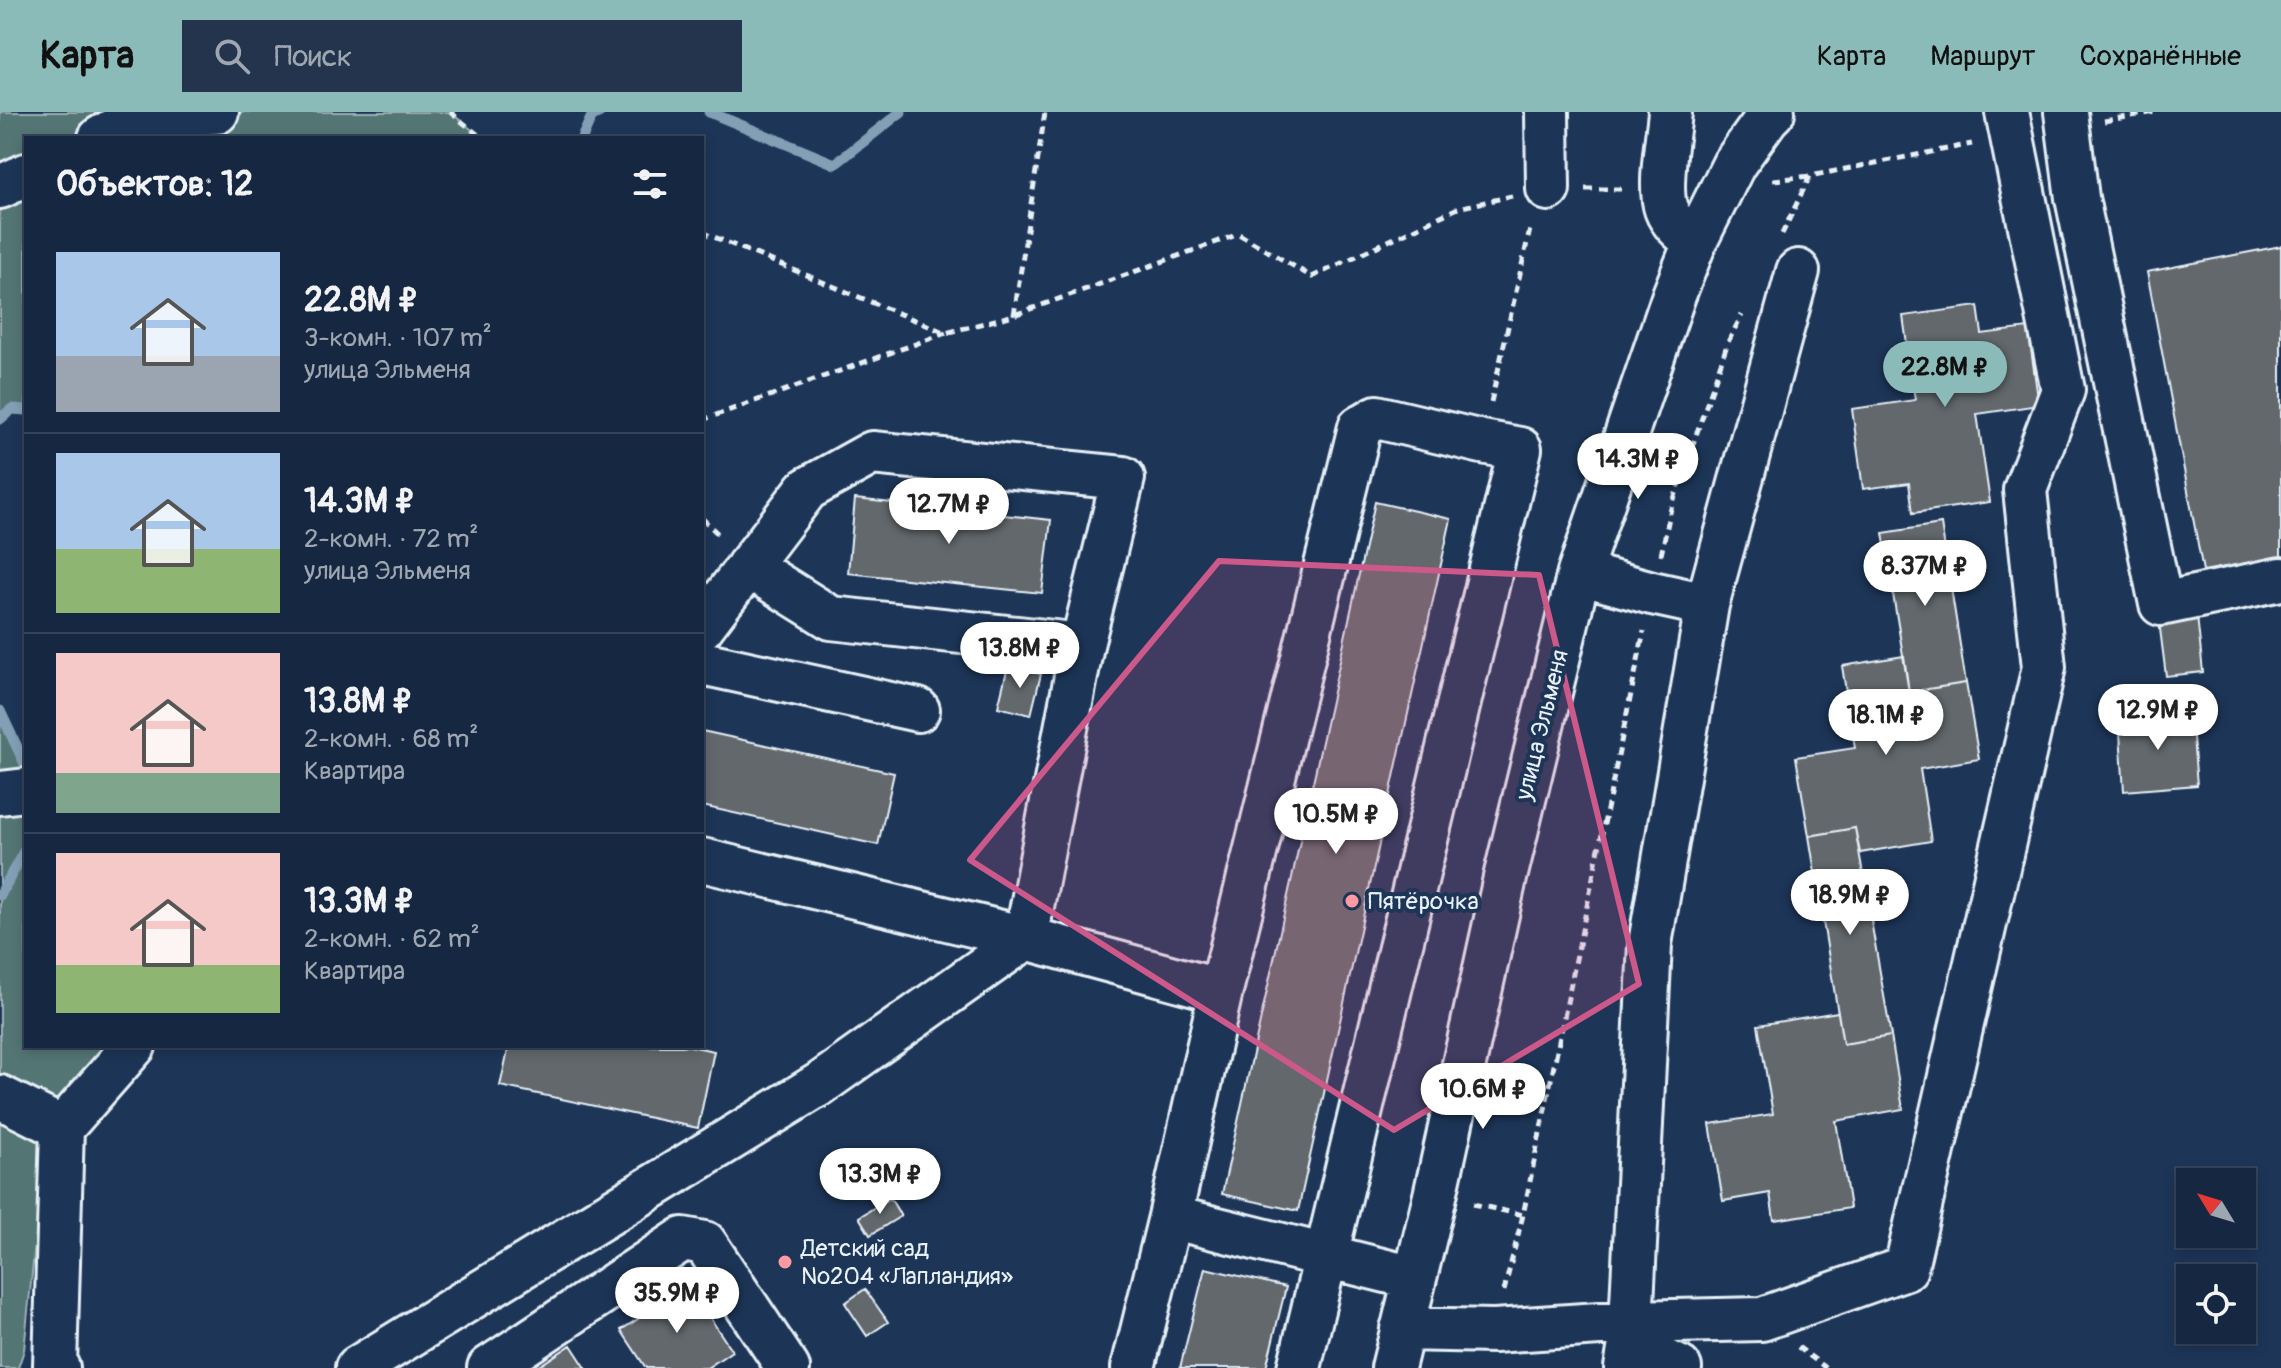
<!DOCTYPE html>
<html lang="ru">
<head>
<meta charset="utf-8">
<style>
	body { margin:0; font-family:Pangolin,sans-serif; background:#23344c; color:#f1f3f6; height:100vh; display:flex; flex-direction:column; font-size:30px; white-space:nowrap }
	* { box-sizing:border-box; margin:0 }
	p { font-size:26px; color:#9ea6b1 }
	.icon { flex:none; width:44px; height:44px; fill:none; stroke:currentColor; stroke-width:2; stroke-linecap:round; stroke-linejoin:round }
	.map { position:relative; flex:1; overflow:hidden }
	.drawer { position:absolute; left:24px; top:24px; width:680px; height:912px; display:flex; flex-direction:column; background:#162841; border-radius:0px; box-shadow:0 4px 12px #0003,0 0 0 2px #35445a }
	.drawer>* { flex:none }
	.needle { width:52px; rotate:308deg }
	.fabs { position:absolute; left:2176px; top:1056px; display:grid; gap:16px }
	.fabs a { display:grid; place-items:center; width:80px; height:80px; border-radius:0px; background:#162841; box-shadow:0 4px 12px #0003,0 0 0 2px #35445a; font-size:40px }
	.price { position:absolute; translate:-50% -68px; padding:0 18px; border-radius:28px; background:#fff; color:#222; font-size:26px; line-height:52px; filter:drop-shadow(0 2px 4px #0008) }
	.price::after { content:''; position:absolute; left:50%; top:48px; width:24px; height:18px; margin-left:-12px; background:inherit; clip-path:polygon(0 0,100% 0,50% 100%) }
	.price.on { background:#8bbbb9; color:#111 }
	ul { padding:0; list-style:none }
	li { display:flex; align-items:center; gap:24px; height:200px; padding:0 32px }
	li+li { border-top:2px solid #35445a }
	li span { display:grid; place-items:center; flex:none; width:224px; height:160px; border-radius:0px; color:#555 }
	li>.icon { margin-inline-start:auto }
	span .icon { width:96px; height:96px; fill:#fffc; stroke-width:1 }
	li b { font-size:34px }
	h2 { display:flex; justify-content:space-between; align-items:center; height:96px; padding:0 32px; font-size:34px }
	header { display:flex; align-items:center; gap:48px; box-sizing:border-box; height:112px; padding:0 40px; background:#8bbbb9; color:#111 }
	header strong { font-size:38px }
	nav { display:flex; gap:44px; margin-inline-start:auto; font-size:28px }
	.search { width:560px; height:72px; background:#23344c; display:flex; align-items:center; gap:20px; box-sizing:border-box; padding:0 28px; border-radius:0px; color:#9ea6b1; font-size:30px }
	.map>svg:first-child { display:block }
	.green { fill:#537473; stroke:#9eb2b6; stroke-width:2 }
	.lines { fill:none; stroke-linecap:round; stroke-linejoin:round }
	.stream { stroke:#839fb5; stroke-width:11 }
	.building { fill:#62676c; stroke:#e8f1f8; stroke-width:2 }
	.minor-casing { stroke:#e8f1f8; stroke-width:48 }
	.path { stroke:#e8f1f8; stroke-width:5; stroke-dasharray:8 6; stroke-linecap:butt }
	.minor { stroke:#1d3557; stroke-width:42 }
	.marked { fill:#cd598a; fill-opacity:0.2; stroke:#cd598a; stroke-width:6; stroke-linejoin:round }
	.poi-dot { fill:#ff9aa2; stroke:#1d3557; stroke-width:3 }
	.labels { text-anchor:middle; dominant-baseline:central; stroke-width:8; stroke-linejoin:round; paint-order:stroke }
	.street-label { font-size:24px; fill:#e8f1f8; stroke:#1d3557 }
	.poi-label { font-size:24px; fill:#e8f1f8; stroke:#1d3557; text-anchor:start }
</style>
</head>
<body>
<header>
<strong>Карта</strong>
<div class="search"><svg class="icon" aria-label="search" viewBox="0 0 24 24"><circle cx="10" cy="10" r="6"/><path d="M15 15l6 6"/></svg>Поиск</div>
<nav><a>Карта</a><a>Маршрут</a><a>Сохранённые</a></nav>
</header>
<div class="map">
<svg width="2281" height="1256" viewBox="0 0 2281 1256">
	<rect width="100%" height="100%" fill="#1d3557"/>
	<filter id="ink" filterUnits="userSpaceOnUse"><feTurbulence type="fractalNoise" baseFrequency=".0125" numOctaves="2"/><feDisplacementMap in="SourceGraphic" scale="16" xChannelSelector="R" yChannelSelector="G"/><feConvolveMatrix kernelMatrix="1 2 1 2 8 2 1 2 1" color-interpolation-filters="sRGB"/></filter>
	<g filter="url(#ink)">
		<!-- green -->
		<path class="green" d="M0 0H450L482 26H26V298L12 297 0 307Z
			M0 599 26 654V934H125L46 1026 24 1238 18 1256H0Z"/>
		<g class="lines">
			<!-- stream -->
			<path class="stream" d="M709 0 835 52 901 0
				M582 26 592 4 600 0
				M0 307 12 297 26 298
				M0 599 26 654
				M0 783 26 736"/>
		</g>
		<!-- building -->
		<path class="building" d="M2281 134V445L2203 459 2147 160Z
			M1978 194 1982 222 2028 216 2039 293 1977 302 1990 390 1913 401 1909 371 1863 377 1852 297 1915 288 1903 204Z
			M855 387 1051 408 1042 481 848 461Z
			M1375 390 1451 407 1298 1099 1222 1082Z
			M1941 412 1966 571 1909 580 1883 421Z
			M2197 504 2203 560 2166 564 2159 509Z
			M1904 544 1909 580 1966 571 1979 647 1920 657 1931 729 1860 741 1855 716 1809 724 1796 645 1855 636 1842 554Z
			M1008 554 1041 562 1031 603 998 595Z
			M2191 601 2197 673 2124 679 2119 607Z
			M702 619 894 661 878 733 702 694Z
			M1855 716 1891 924 1843 932 1809 724Z
			M1838 900 1843 932 1891 924 1903 997 1836 1009 1850 1096 1774 1108 1770 1081 1723 1089 1710 1012 1773 1002 1758 913Z
			M509 934H690L714 939 698 1016 500 974Z
			M890 1086 901 1104 870 1123 859 1105Z
			M1205 1156 1286 1175 1266 1256H1180Z
			M689 1174 732 1239 707 1256H646L621 1218Z
			M865 1177 888 1210 867 1224 845 1191Z
			M571 1233 586 1256H536Z"/>
		<g class="lines">
			<!-- minor casing -->
			<g class="minor-casing">
				<path id="minor" d="M1547 0 1548 77
					M1670 0C1668 24 1658 75 1666 97 1671 111 1684 121 1695 130
					M2066 0 2077 86 2161 492 2281 467
					M100 26 127 10 217 0
					M0 75 26 63
					M1579 461 1652 481 1707 493
					M702 515 807 377 872 341 1123 366 1082 533
					M702 551 918 598
					M0 681 26 678
					M702 748 1026 826 1221 879 1170 1105 1414 1166
					M1221 879 1360 315 1377 305 1482 330 1520 337 1299 1256
					M0 985 62 1016
					M1402 1217 1494 1219 1630 1210 1762 1207 1906 1156 2044 555 2025 378 2063 278 2007 0
					M1630 1232 1680 1256
					M58 1256 55 1254 62 1016 134 934
					M357 1256 820 972 1026 826 1082 533 831 506 748 454
					M489 1256 683 1127 705 1131 788 1256
					M1133 1256 1170 1105
					M1393 1256 1435 1084 1505 766 1579 461 1674 183 1695 130 1734 52 1767 6 1773 0
					M1626 1256 1630 1232 1650 832 1707 493 1798 159"/>
			</g>
			<!-- path -->
			<path class="path" d="M450 0 482 26
				M2104 9 2155 0
				M1773 68 1810 64
				M1585 77H1623
				M702 120 946 221 1014 203 1239 122 1312 165 1458 96 1512 84
				M1782 122 1810 64 1972 32
				M1014 203 1045 0
				M1491 290 1531 113
				M702 308 946 221
				M702 406 721 425
				M1661 443 1671 396 1728 230 1742 203
				M1473 1092 1523 1103
				M1504 1179 1523 1103 1644 519
				M1798 1235 1826 1256"/>
			<!-- minor -->
			<use href="#minor" class="minor"/>
		</g>
	</g>
	<!-- marked area -->
	<path class="marked" d="M1219 449 1539 463 1639 872 1394 1018 970 748Z"/>
	<!-- markers -->
	<g class="poi-dot">
		<circle cx="1352" cy="789" r="8"/>
		<circle cx="785" cy="1150" r="8"/>
	</g>
	<g class="labels">
		<!-- street labels -->
		<g class="street-label">
			<text transform="translate(1542 613) rotate(-76)">улица Эльменя</text>
		</g>
		<!-- poi labels -->
		<g class="poi-label">
			<text x="1368" y="789">Пятёрочка</text>
			<text x="801" y="1136">Детский сад<tspan x="801" dy="28">№204 «Лапландия»</tspan></text>
		</g>
	</g>
</svg>
<div class="fabs">
<a><svg class="needle" viewBox="-14 -14 28 28"><path d="M0-13l5 13h-10z" fill="#e53935"/><path d="M0 13l5-13h-10z" fill="#9ea6b1"/></svg></a>
<a><svg class="icon" aria-label="locate" viewBox="0 0 24 24"><circle cx="12" cy="12" r="6"/><path d="M12 2v4M12 18v4M2 12h4M18 12h4"/></svg></a>
</div>
<b class="price on" style="left:1945px;top:297px">22.8M ₽</b>
<b class="price" style="left:1638px;top:389px">14.3M ₽</b>
<b class="price" style="left:949px;top:434px">12.7M ₽</b>
<b class="price" style="left:1925px;top:496px">8.37M ₽</b>
<b class="price" style="left:1020px;top:578px">13.8M ₽</b>
<b class="price" style="left:2158px;top:640px">12.9M ₽</b>
<b class="price" style="left:1886px;top:645px">18.1M ₽</b>
<b class="price" style="left:1336px;top:744px">10.5M ₽</b>
<b class="price" style="left:1850px;top:825px">18.9M ₽</b>
<b class="price" style="left:1483px;top:1019px">10.6M ₽</b>
<b class="price" style="left:880px;top:1104px">13.3M ₽</b>
<b class="price" style="left:677px;top:1223px">35.9M ₽</b>
<section class="drawer">
<h2>Объектов: 12<svg class="icon" aria-label="filters" viewBox="0 0 24 24"><path d="M4 7h16M4 17h16"/><circle cx="9" cy="7" r="2"/><circle cx="15" cy="17" r="2"/></svg></h2>
<ul>
<li><span style="background:linear-gradient(#a9c7e8 65%,#9aa5b1 0)"><svg class="icon" aria-label="home" viewBox="0 0 24 24"><path d="M3 11l9-7 9 7M6 9v11h12V9"/></svg></span><div><b>22.8M ₽</b><p>3-комн. · 107 m²</p><p>улица Эльменя</p></div></li>
<li><span style="background:linear-gradient(#a9c7e8 60%,#8fb573 0)"><svg class="icon" aria-label="home" viewBox="0 0 24 24"><path d="M3 11l9-7 9 7M6 9v11h12V9"/></svg></span><div><b>14.3M ₽</b><p>2-комн. · 72 m²</p><p>улица Эльменя</p></div></li>
<li><span style="background:linear-gradient(#f6c9c9 75%,#7fa58c 0)"><svg class="icon" aria-label="home" viewBox="0 0 24 24"><path d="M3 11l9-7 9 7M6 9v11h12V9"/></svg></span><div><b>13.8M ₽</b><p>2-комн. · 68 m²</p><p>Квартира</p></div></li>
<li><span style="background:linear-gradient(#f6c9c9 70%,#8fb573 0)"><svg class="icon" aria-label="home" viewBox="0 0 24 24"><path d="M3 11l9-7 9 7M6 9v11h12V9"/></svg></span><div><b>13.3M ₽</b><p>2-комн. · 62 m²</p><p>Квартира</p></div></li>
</ul>
</section>
</div>
</body>
</html>
